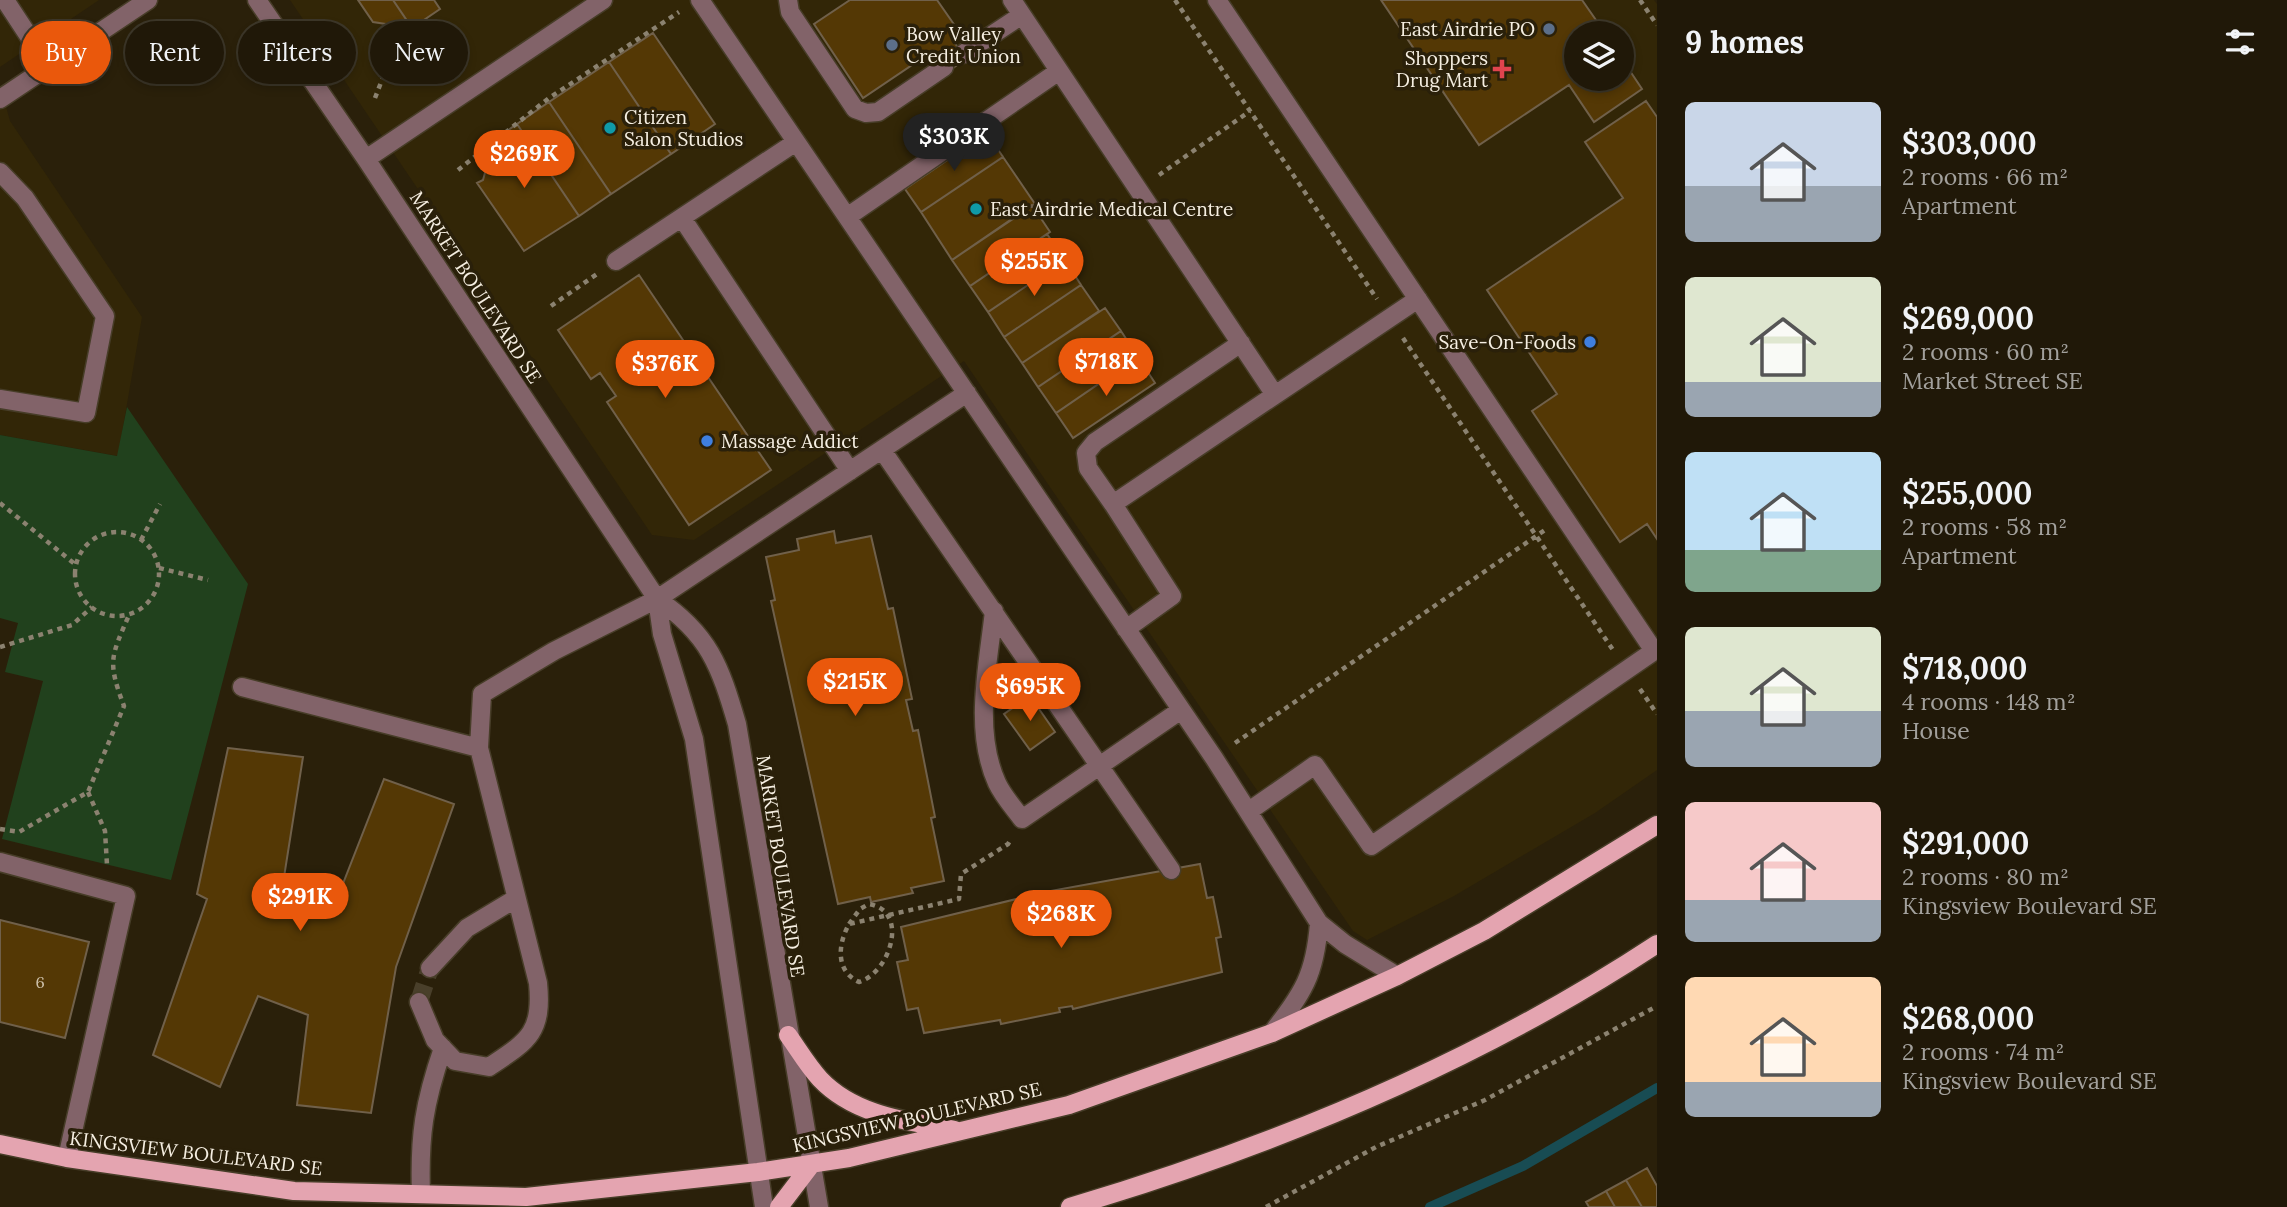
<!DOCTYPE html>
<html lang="en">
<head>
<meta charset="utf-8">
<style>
	body { margin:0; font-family:Lora,serif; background:#282112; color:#f1f3f6; height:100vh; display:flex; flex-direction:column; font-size:26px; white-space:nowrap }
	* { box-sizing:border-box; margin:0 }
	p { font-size:23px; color:#a2a09c }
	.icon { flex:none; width:38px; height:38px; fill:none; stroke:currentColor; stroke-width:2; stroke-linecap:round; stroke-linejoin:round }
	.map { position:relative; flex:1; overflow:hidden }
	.side { display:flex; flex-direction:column; background:#201808; width:630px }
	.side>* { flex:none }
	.top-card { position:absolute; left:21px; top:21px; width:665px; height:63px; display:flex; gap:14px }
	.tools { position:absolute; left:1564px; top:21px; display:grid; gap:14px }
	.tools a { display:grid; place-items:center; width:70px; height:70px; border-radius:50%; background:#201808; box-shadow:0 4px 10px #0003,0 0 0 2px #3d3729; font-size:35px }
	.price { position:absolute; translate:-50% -60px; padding:0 16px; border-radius:24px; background:#ea580c; color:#fff; font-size:23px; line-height:46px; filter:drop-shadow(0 2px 4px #0008) }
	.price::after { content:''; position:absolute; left:50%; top:42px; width:21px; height:16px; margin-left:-10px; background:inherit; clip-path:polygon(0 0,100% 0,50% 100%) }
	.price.active { background:#222; color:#fff }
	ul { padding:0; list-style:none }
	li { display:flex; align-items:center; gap:21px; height:175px; padding:0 28px }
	li span { display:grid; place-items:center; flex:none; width:196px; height:140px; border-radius:10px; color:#555 }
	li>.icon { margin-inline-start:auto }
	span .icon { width:84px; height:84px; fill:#fffc; stroke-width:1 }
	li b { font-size:30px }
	h2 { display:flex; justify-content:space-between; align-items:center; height:84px; padding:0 28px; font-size:30px }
	.pill { padding:0 24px; border-radius:32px; background:#201808; box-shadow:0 4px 10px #0003,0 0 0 2px #3d3729; font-size:24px; line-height:63px }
	.pill.active { background:#ea580c; color:#fff }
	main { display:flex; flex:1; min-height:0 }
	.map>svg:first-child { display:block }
	.built { fill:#322607; fill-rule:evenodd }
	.green { fill:#21411d }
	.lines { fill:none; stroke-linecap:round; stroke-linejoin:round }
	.stream { stroke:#184c53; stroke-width:10 }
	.building { fill:#543805; stroke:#70604a; stroke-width:2 }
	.minor-tunnel { stroke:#493f2a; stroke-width:18; stroke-dasharray:18 9; stroke-linecap:butt }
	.minor-casing { stroke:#473d28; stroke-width:21 }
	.major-casing { stroke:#473d28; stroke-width:21 }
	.path { stroke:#8b8270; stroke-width:4.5; stroke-dasharray:5 5; stroke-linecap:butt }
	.minor { stroke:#826369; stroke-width:18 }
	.major { stroke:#e4a4b0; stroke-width:18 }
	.service-dot { fill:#5c6f8a; stroke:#2a200a; stroke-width:2.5 }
	.health-dot { fill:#e0444e; stroke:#2a200a; stroke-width:2.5 }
	.culture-dot { fill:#0f9aa8; stroke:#2a200a; stroke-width:2.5 }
	.shop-dot { fill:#3f7fe0; stroke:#2a200a; stroke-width:2.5 }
	.labels { text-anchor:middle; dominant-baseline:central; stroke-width:7; stroke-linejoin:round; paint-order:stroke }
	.number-label { font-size:16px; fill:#cec1ab }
	.poi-label { font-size:19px; fill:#f6efe2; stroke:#2a200a; text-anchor:start }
	.street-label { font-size:19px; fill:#f6efe2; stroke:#2a200a }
</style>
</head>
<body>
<main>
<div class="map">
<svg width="1657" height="1207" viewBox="0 0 1657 1207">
	<rect width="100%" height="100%" fill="#2a200a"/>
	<!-- built -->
	<path class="built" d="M0 0H99L0 67Z
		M290 0H1654L1657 4V770L1595 813 1454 896 1367 940 1353 931 964 361 694 540 652 535ZM1577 33H1622V79H1577Z
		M0 85 10 121 142 317 118 456 0 435Z"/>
	<!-- green -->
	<path class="green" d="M127 407 248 584 171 880 2 839 43 681 5 672 18 623 0 618V435L117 456Z"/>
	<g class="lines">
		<!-- stream -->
		<path class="stream" d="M1430 1207 1523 1166 1657 1088"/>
	</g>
	<!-- building -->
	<path class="building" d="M358 0H393L412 28 373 22Z
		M393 0H434L440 9 412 28Z
		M850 0H937L960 33 952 39 966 59 947 72 933 51 863 98 814 24Z
		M1381 0H1582L1605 33H1577V79H1622V59L1642 89 1594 122 1569 85 1479 145Z
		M653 33 715 124 671 154 609 62Z
		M609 62 671 154 611 194 549 102Z
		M1646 101 1657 117V539L1647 524 1620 542 1532 411 1557 394 1487 290 1623 198 1585 142Z
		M549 102 611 194 579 216 517 124Z
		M517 124 579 216 524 251 477 183 483 180 494 140Z
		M987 133 1003 157 921 212 905 189Z
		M1003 157 1035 204 952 260 921 212Z
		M1032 205 1050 232 970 286 952 260Z
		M1047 234 1065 260 988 312 970 286Z
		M1065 260 1081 285 1004 337 988 312Z
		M639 275 771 470 689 525 607 402 616 396 600 373 591 379 558 330Z
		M1081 285 1099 311 1022 363 1004 337Z
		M1105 308 1121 331 1038 387 1022 363Z
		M1121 331 1138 357 1056 413 1038 387Z
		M1138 357 1155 383 1073 438 1056 413Z
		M834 531 836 543 871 536 888 609 893 608 912 699 906 700 913 731 918 730 925 766 935 817 931 818 944 881 911 888 913 893 871 902 870 897 838 904 771 601 775 600 766 557 799 550 797 539Z
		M1030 696 1055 732 1030 750 1004 714Z
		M228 748 303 757 281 896 333 909 384 779 454 804 396 967 371 1113 297 1105 308 1015 258 996 220 1087 153 1055 207 899 197 894Z
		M1200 864 1207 898 1213 897 1221 937 1216 938 1222 972 1073 1009 1072 1006 1059 1008 1060 1012 1001 1024 1000 1020 924 1033 918 1008 907 1010 897 962 908 960 901 927 1037 894 1040 908 1047 906 1045 892Z
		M0 920 89 942 65 1038 0 1022Z
		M1647 1168 1657 1186V1207H1642L1626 1180Z
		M1626 1180 1642 1207H1615L1606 1191Z
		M1606 1191 1615 1207H1589L1586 1202Z"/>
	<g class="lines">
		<!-- minor-tunnel -->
		<path class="minor-tunnel" d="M419 1002 430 968"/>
		<!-- minor casing -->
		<g class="minor-casing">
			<path id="minor" d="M5 0 49 67
				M257 0 366 159 657 599C709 634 720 666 737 724L819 1207
				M700 0 1214 758 1319 923 1345 944 1397 976
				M788 0 790 12 855 109 866 113 878 112 944 67
				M1012 0 1275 395 1418 299
				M1217 0 1654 651
				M963 54 1022 15
				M0 99 148 0
				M366 159 603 0
				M0 172 25 198 105 316 86 413 0 399
				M847 217 1059 71
				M682 218 850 471
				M616 261 796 142
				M882 450 1171 870
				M1113 504 1088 468 1086 453 1095 442 1241 343
				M657 599 662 634 694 739 764 1207
				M994 611C988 666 973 730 997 783 1003 796 1014 808 1022 819L1181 710
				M1126 629 1172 596 1113 504 1275 395
				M242 687 479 748
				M1249 811 1315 765 1371 846 1657 649
				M0 862 126 896 67 1158
				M430 968 467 928 515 899
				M419 1002 435 1040 455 1061 489 1067C528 1041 543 1033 538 983L479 748 482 694 554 651 657 599 967 393
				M1272 1033C1303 992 1315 976 1319 923
				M421 1194C419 1136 424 1103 443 1048"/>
		</g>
		<!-- major casing -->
		<g class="major-casing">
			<path id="major" d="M788 1035C798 1049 808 1066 820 1079 855 1116 908 1121 955 1130
				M0 1144 67 1158 294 1191 526 1197 758 1172 849 1158 1069 1105 1272 1033 1397 976 1484 931 1657 825
				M779 1207 811 1165
				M1070 1207C1275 1146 1478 1062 1657 944"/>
		</g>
		<!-- path -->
		<path class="path" d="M1175 0 1377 299
			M1640 0 1657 25
			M375 98 387 67
			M458 170 549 98 679 12
			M1159 175 1250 111
			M551 306 597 274
			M1403 338 1613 650
			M0 503 76 565
			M75 574a42 42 0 1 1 84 0a42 42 0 1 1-84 0Z
			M141 540 160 504
			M159 568 208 580
			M0 647 72 625 92 607
			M1640 689 1657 714
			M1235 743 1545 530
			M88 792 105 831 107 865
			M0 829 19 832 88 792 124 706C107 661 111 657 129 615
			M849 924 860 909 869 904C910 911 890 973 859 982 835 971 838 944 849 924L959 899 961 874 1008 844 1011 839
			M1266 1207 1376 1147 1485 1100 1657 1006"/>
		<!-- minor -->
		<use href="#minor" class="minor"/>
		<!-- major -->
		<use href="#major" class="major"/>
	</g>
	<!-- markers -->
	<g class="service-dot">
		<circle cx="1549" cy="29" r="7"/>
		<circle cx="892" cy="45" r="7"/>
	</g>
	<path class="health-dot" d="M1498.5 58.5h7v7h7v7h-7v7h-7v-7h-7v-7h7z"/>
	<g class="culture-dot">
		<circle cx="610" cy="128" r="7"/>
		<circle cx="976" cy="209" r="7"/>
	</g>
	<g class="shop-dot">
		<circle cx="1590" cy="342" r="7"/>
		<circle cx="707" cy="441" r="7"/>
	</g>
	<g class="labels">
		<!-- number labels -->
		<g class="number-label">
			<text x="40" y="982">6</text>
		</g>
		<!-- poi labels -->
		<g class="poi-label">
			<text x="1535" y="29" text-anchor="end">East Airdrie PO</text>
			<text x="906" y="34">Bow Valley<tspan x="906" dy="22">Credit Union</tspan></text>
			<text x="1488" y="58" text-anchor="end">Shoppers<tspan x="1488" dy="22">Drug Mart</tspan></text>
			<text x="624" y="117">Citizen<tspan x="624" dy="22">Salon Studios</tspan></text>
			<text x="990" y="209">East Airdrie Medical Centre</text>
			<text x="1576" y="342" text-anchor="end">Save-On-Foods</text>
			<text x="721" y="441">Massage Addict</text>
		</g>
		<!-- street labels -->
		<g class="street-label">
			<text transform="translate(476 287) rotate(57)">MARKET BOULEVARD SE</text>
			<text transform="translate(781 866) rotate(81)">MARKET BOULEVARD SE</text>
			<text transform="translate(917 1117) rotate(-13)">KINGSVIEW BOULEVARD SE</text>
			<text transform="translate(196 1153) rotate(7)">KINGSVIEW BOULEVARD SE</text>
		</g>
	</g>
</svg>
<div class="tools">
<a><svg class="icon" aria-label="layers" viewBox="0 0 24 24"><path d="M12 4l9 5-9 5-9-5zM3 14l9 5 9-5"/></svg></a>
</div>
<b class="price active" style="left:954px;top:173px">$303K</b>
<b class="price" style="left:524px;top:190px">$269K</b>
<b class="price" style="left:1034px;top:298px">$255K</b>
<b class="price" style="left:1106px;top:398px">$718K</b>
<b class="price" style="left:665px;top:400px">$376K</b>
<b class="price" style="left:855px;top:718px">$215K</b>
<b class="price" style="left:1030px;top:723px">$695K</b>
<b class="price" style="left:300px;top:933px">$291K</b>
<b class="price" style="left:1061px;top:950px">$268K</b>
<div class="top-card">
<a class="pill active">Buy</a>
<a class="pill">Rent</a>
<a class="pill">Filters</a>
<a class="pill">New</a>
</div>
</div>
<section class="side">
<h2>9 homes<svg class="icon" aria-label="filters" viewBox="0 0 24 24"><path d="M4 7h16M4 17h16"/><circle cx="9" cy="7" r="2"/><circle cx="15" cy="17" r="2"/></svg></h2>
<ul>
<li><span style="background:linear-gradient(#c9d6e8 60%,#9aa5b1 0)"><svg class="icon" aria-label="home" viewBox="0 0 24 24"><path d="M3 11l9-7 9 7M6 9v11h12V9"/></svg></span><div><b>$303,000</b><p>2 rooms · 66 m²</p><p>Apartment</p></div></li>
<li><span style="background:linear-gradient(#dfe7d0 75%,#9aa5b1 0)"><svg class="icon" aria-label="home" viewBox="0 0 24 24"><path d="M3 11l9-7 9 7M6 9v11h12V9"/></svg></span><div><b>$269,000</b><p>2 rooms · 60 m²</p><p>Market Street SE</p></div></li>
<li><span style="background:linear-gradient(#bfe0f5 70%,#7fa58c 0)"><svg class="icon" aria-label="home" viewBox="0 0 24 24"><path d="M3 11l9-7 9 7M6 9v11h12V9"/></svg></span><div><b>$255,000</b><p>2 rooms · 58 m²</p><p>Apartment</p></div></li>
<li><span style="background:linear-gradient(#dfe7d0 60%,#9aa5b1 0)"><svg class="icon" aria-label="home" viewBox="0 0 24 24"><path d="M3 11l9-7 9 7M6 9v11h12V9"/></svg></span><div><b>$718,000</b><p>4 rooms · 148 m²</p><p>House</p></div></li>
<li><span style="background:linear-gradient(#f6c9c9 70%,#9aa5b1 0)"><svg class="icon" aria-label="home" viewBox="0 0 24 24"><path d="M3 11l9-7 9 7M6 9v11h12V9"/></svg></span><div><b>$291,000</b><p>2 rooms · 80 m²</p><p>Kingsview Boulevard SE</p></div></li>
<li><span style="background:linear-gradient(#ffd9b3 75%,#9aa5b1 0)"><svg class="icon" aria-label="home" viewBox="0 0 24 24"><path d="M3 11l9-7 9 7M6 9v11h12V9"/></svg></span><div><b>$268,000</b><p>2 rooms · 74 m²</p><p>Kingsview Boulevard SE</p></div></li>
</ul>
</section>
</main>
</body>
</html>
